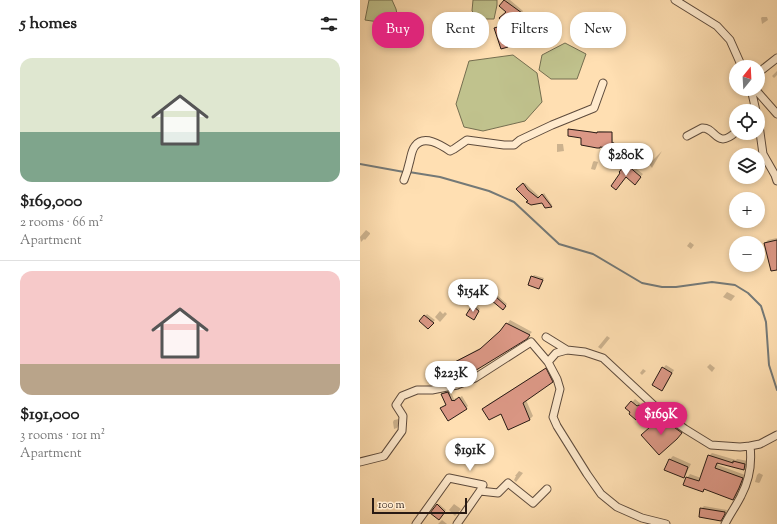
<!DOCTYPE html>
<html lang="en">
<head>
<meta charset="utf-8">
<style>
	body { margin:0; font-family:"Sorts Mill Goudy",serif; background:#f2f2f2; color:#222; height:100vh; display:flex; flex-direction:column; font-size:15px; white-space:nowrap }
	* { box-sizing:border-box; margin:0 }
	p { font-size:13px; color:#767676 }
	.icon { flex:none; width:22px; height:22px; fill:none; stroke:currentColor; stroke-width:2; stroke-linecap:round; stroke-linejoin:round }
	.map { position:relative; flex:1; overflow:hidden }
	.details { display:flex; flex-direction:column; background:#fff; width:360px }
	.details>* { flex:none }
	.hud { position:absolute; left:12px; top:12px; width:345px; height:36px; display:flex; gap:8px }
	.needle { width:26px; rotate:18deg }
	.controls { position:absolute; left:369px; top:60px; display:grid; gap:8px }
	.controls a { display:grid; place-items:center; width:36px; height:36px; border-radius:50%; background:#fff; box-shadow:0 2px 6px #0003; font-size:20px }
	.scale { position:absolute; left:12px; bottom:10px; width:95px; box-sizing:border-box; padding-left:4px; border:2px solid #281a14; border-top:0; font-size:11px; line-height:14px; white-space:nowrap; color:#281a14; -webkit-text-stroke:3px #ffeacd; paint-order:stroke }
	.price { position:absolute; translate:-50% -34px; padding:0 9px; border-radius:14px; background:#fff; color:#222; font-size:13px; line-height:26px; filter:drop-shadow(0 1px 2px #0008) }
	.price::after { content:''; position:absolute; left:50%; top:24px; width:12px; height:9px; margin-left:-6px; background:inherit; clip-path:polygon(0 0,100% 0,50% 100%) }
	.price.on { background:#db2777; color:#fff }
	ul { padding:0; list-style:none }
	li { display:grid; align-content:center; gap:8px; height:212px; padding:0 20px }
	li+li { border-top:1px solid #e0e0e0 }
	li span { display:grid; place-items:center; height:124px; border-radius:12px; color:#555 }
	li>.icon { margin-inline-start:auto }
	span .icon { width:72px; height:72px; fill:#fffc; stroke-width:1 }
	li b { font-size:17px }
	h2 { display:flex; justify-content:space-between; align-items:center; height:48px; padding:0 20px; font-size:17px }
	.tag { padding:0 14px; border-radius:16px; background:#fff; box-shadow:0 2px 6px #0003; font-size:14px; line-height:36px }
	.tag.on { background:#db2777; color:#fff }
	main { display:flex; flex:1; min-height:0 }
	.map>svg:first-child { display:block }
	.green { fill:#c0c28d; stroke:#746e50 }
	.shadow { fill:#0003 }
	.lines { fill:none; stroke-linecap:round; stroke-linejoin:round }
	.stream { stroke:#747977; stroke-width:2 }
	.building { fill:#dc9886; stroke:#281a14 }
	.minor-casing { stroke:#5e4b3c; stroke-width:9 }
	.minor { stroke:#ffeacd; stroke-width:7 }
</style>
</head>
<body>
<main>
<section class="details">
<h2>5 homes<svg class="icon" aria-label="filters" viewBox="0 0 24 24"><path d="M4 7h16M4 17h16"/><circle cx="9" cy="7" r="2"/><circle cx="15" cy="17" r="2"/></svg></h2>
<ul>
<li><span style="background:linear-gradient(#dfe7d0 60%,#7fa58c 0)"><svg class="icon" aria-label="home" viewBox="0 0 24 24"><path d="M3 11l9-7 9 7M6 9v11h12V9"/></svg></span><div><b>$169,000</b><p>2 rooms · 66 m²</p><p>Apartment</p></div></li>
<li><span style="background:linear-gradient(#f6c9c9 75%,#b9a48a 0)"><svg class="icon" aria-label="home" viewBox="0 0 24 24"><path d="M3 11l9-7 9 7M6 9v11h12V9"/></svg></span><div><b>$191,000</b><p>3 rooms · 101 m²</p><p>Apartment</p></div></li>
</ul>
</section>
<div class="map">
<svg width="417" height="524" viewBox="0 0 417 524">
	<rect width="100%" height="100%" fill="#ffdfb2"/>
	<filter id="stains"><feTurbulence type="fractalNoise" baseFrequency=".005" numOctaves="4"/><feColorMatrix values="0 0 0 0 .2 0 0 0 0 .09 0 0 0 0 .02 0 0 0 .5 -.17"/></filter>
	<radialGradient id="worn" r=".72"><stop offset=".6" stop-color="#630" stop-opacity="0"/><stop offset="1" stop-color="#630" stop-opacity=".3"/></radialGradient>
	<!-- green -->
	<path class="green" d="M9 0H32L36 9 38 19 19 22 5 20Z
		M113 0H137V5L134 19H120L112 11Z
		M205 43 226 54 217 79H191L179 70 182 55Z
		M153 55 177 73 182 102 165 121 123 131 104 127 96 104 109 61Z"/>
	<!-- shadow -->
	<path class="shadow" d="M146 0H150L163 11 159 17H155L150 22 156 31 147 37 150 44 147 46 135 28 138 26 146 24 148 12 141 6Z
		M402 17H407L408 20 402 24 401 18Z
		M417 71V75L414 78 412 76Z
		M210 129 233 132H238L239 131 252 132 253 142 255 143 253 156 258 158 256 165 255 166 251 148 222 137 209 130Z
		M197 144H203L204 151 197 152Z
		M302 151 293 166 292 168 289 164Z
		M234 161 238 162 236 168 235 170 231 169 233 162Z
		M269 163 283 174 275 183 261 172Z
		M165 183 170 188 180 197 184 193 192 205 191 206 182 202 158 189Z
		M6 230 10 233V234L5 240 4 239 1 242 0 237Z
		M417 238V268L405 243 408 240Z
		M330 242 334 245 331 249 327 246Z
		M174 275 184 278 181 286 179 288 172 277Z
		M367 292 375 296 371 301 363 297Z
		M137 295 147 304 143 309 133 300Z
		M114 306 116 307 117 306 120 309 114 319 112 308Z
		M80 311 83 314 85 312 87 314 80 322 75 317Z
		M67 314 75 320 68 328 60 321Z
		M150 320 172 332 166 338 113 369H100L91 365 94 362 124 346 142 331Z
		M247 336 250 338 241 349 238 347Z
		M350 364 355 368 352 372 347 367Z
		M306 365 314 370 305 387 302 389 303 368Z
		M190 366 196 378 192 381 166 400 173 416 170 419 149 429 142 413 124 409 127 405Z
		M283 369 286 371 282 375 280 373Z
		M90 390 94 399 96 398 97 399 102 396 108 406 106 408H81L87 404 82 395 84 392Z
		M275 399 281 404 282 403 287 407 276 419 272 412 267 408Z
		M303 415 324 430 320 435 285 432Z
		M39 419 38 426 37 428 34 429 33 422 34 420Z
		M352 453 376 460 377 459 388 461 387 465 384 469 359 463 358 465 385 475 382 484 376 496 373 499 345 489 343 491 327 478 330 474 341 478 349 456Z
		M313 456 331 464 326 474 323 477 306 470 310 459Z
		M159 471 163 473 156 482 154 480 156 476H155Z
		M399 473 403 475 400 482 399 483 395 482 397 475Z
		M79 504 86 510 79 519 77 505Z
		M94 504 101 509 95 516 89 510Z
		M344 506 367 510 364 517 361 520 341 509Z
		M82 520 87 524H78Z"/>
	<g class="lines">
		<!-- stream -->
		<path class="stream" d="M0 164 44 172
			M49 172 80 177 129 191 154 202 199 244 233 254 282 283 302 287H316L352 282 375 285 388 293 401 306 406 322 409 365 417 390"/>
	</g>
	<!-- building -->
	<path class="building" d="M144 0 162 13 157 20 155 19 148 25 154 34 145 40 148 47 141 49 134 28 145 25 139 18 146 12 139 6Z
		M208 129 231 132 237 133V132H252V143H254L253 157 257 159 255 167 245 164 250 148 240 147V148H237L221 145V138L208 136Z
		M266 164 281 177 275 185 266 177 256 190 251 186 260 173 259 172Z
		M163 183 168 190 178 198 182 194 192 207 185 208 182 203 171 205 166 202 168 201 156 189Z
		M417 240V270L411 271 404 243Z
		M171 276 183 280 179 289 168 285Z
		M135 296 146 306 143 310 131 300Z
		M111 307 114 309V307L119 311 114 320 106 315Z
		M64 315 74 323 68 329 59 321Z
		M146 323 170 335 167 339 113 372 112 370 102 376 99 371 94 374 89 365 120 349 140 331Z
		M302 367 312 373 302 391 292 385Z
		M186 368 193 382 163 403 170 420 148 430 141 414 129 420 122 409Z
		M88 392 92 401 93 400 94 401 99 397 107 409 88 421 80 408 86 405 81 394Z
		M271 401 277 406 279 405 285 410 276 420 269 414 270 412 265 408Z
		M300 417 322 433 317 439 299 455 281 435 290 427 291 428Z
		M348 455 373 463V461L385 464 384 470 357 463 355 468 383 478 379 488 373 500 344 489 343 492 323 485 326 477 339 481Z
		M309 459 328 467 324 478 304 470Z
		M77 504 85 512 79 520 70 513Z
		M340 508 365 512V514L361 521 339 517Z"/>
	<g class="lines">
		<!-- minor casing -->
		<g class="minor-casing">
			<path id="minor" d="M315 0 357 26 370 40 382 67
				M398 73 417 58
				M391 89 396 111
				M395 89 417 114
				M398 118 403 154 415 175 417 181
				M327 136 342 128C356 127 356 150 376 132
				M44 180C46 175 48 169 49 164 51 158 51 151 55 146 64 134 81 145 90 151L94 149 107 140 144 145H154L160 140 192 125 234 108 243 83
				M186 337 207 350 225 352 243 358 300 411 325 429 351 445 380 447 390 446
				M188 362 197 379 200 389 193 417 197 426 227 474 241 494 257 507 282 518 306 524
				M0 462 24 456 42 431 43 416 36 405 42 396 57 390H72L97 385 115 378 171 342 188 362 196 353 207 350
				M56 524 89 478 123 485 120 491 138 493 148 483 173 503 187 489
				M97 524 120 491
				M365 524C370 514 376 506 381 496 389 481 392 463 390 446L400 444 417 435"/>
		</g>
		<!-- minor -->
		<use href="#minor" class="minor"/>
	</g>
	<rect width="100%" height="100%" filter="url(#stains)"/>
	<rect width="100%" height="100%" fill="url(#worn)"/>
</svg>
<div class="controls">
<a><svg class="needle" viewBox="-14 -14 28 28"><path d="M0-13l5 13h-10z" fill="#e53935"/><path d="M0 13l5-13h-10z" fill="#767676"/></svg></a>
<a><svg class="icon" aria-label="locate" viewBox="0 0 24 24"><circle cx="12" cy="12" r="6"/><path d="M12 2v4M12 18v4M2 12h4M18 12h4"/></svg></a>
<a><svg class="icon" aria-label="layers" viewBox="0 0 24 24"><path d="M12 4l9 5-9 5-9-5zM3 14l9 5 9-5"/></svg></a>
<a>+</a>
<a>−</a>
</div>
<div class="scale">100 m</div>
<b class="price" style="left:266px;top:177px">$280K</b>
<b class="price" style="left:113px;top:313px">$154K</b>
<b class="price" style="left:91px;top:395px">$223K</b>
<b class="price on" style="left:301px;top:436px">$169K</b>
<b class="price" style="left:110px;top:472px">$191K</b>
<div class="hud">
<a class="tag on">Buy</a>
<a class="tag">Rent</a>
<a class="tag">Filters</a>
<a class="tag">New</a>
</div>
</div>
</main>
</body>
</html>
